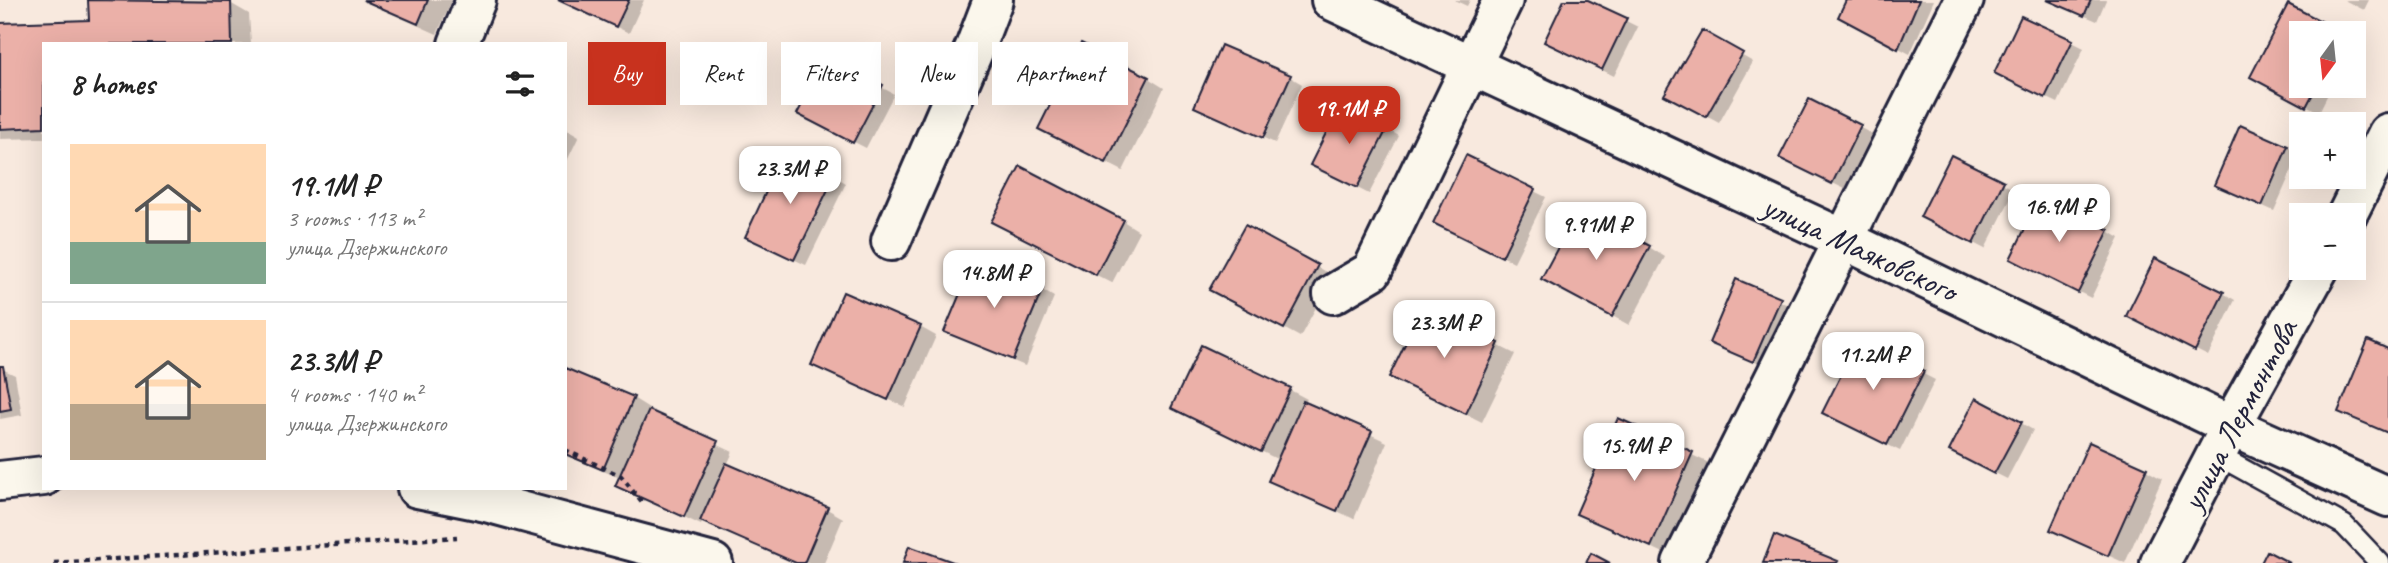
<!DOCTYPE html>
<html lang="en">
<head>
<meta charset="utf-8">
<style>
	body { margin:0; font-family:Caveat,sans-serif; background:#f6f6f6; color:#222; height:100vh; display:flex; flex-direction:column; font-size:26px; white-space:nowrap }
	* { box-sizing:border-box; margin:0 }
	p { font-size:23px; color:#767676 }
	.icon { flex:none; width:38px; height:38px; fill:none; stroke:currentColor; stroke-width:2; stroke-linecap:round; stroke-linejoin:round }
	.map { position:relative; flex:1; overflow:hidden }
	.drawer { position:absolute; left:42px; top:42px; width:525px; height:448px; display:flex; flex-direction:column; background:#fff; border-radius:0px; box-shadow:0 7px 28px #0002 }
	.drawer>* { flex:none }
	.guide { position:absolute; left:588px; top:42px; width:665px; height:63px; display:flex; gap:14px }
	.needle { width:46px; rotate:195deg }
	.controls { position:absolute; left:2289px; top:21px; display:grid; gap:14px }
	.controls a { display:grid; place-items:center; width:77px; height:77px; border-radius:0px; background:#fff; box-shadow:0 7px 28px #0002; font-size:35px }
	.price { position:absolute; translate:-50% -60px; padding:0 16px; border-radius:14px; background:#fff; color:#222; font-size:23px; line-height:46px; filter:drop-shadow(0 2px 4px #0008) }
	.price::after { content:''; position:absolute; left:50%; top:42px; width:21px; height:16px; margin-left:-10px; background:inherit; clip-path:polygon(0 0,100% 0,50% 100%) }
	.price.current { background:#c8321e; color:#fff }
	ul { padding:0; list-style:none }
	li { display:flex; align-items:center; gap:21px; height:175px; padding:0 28px }
	li+li { border-top:2px solid #e0e0e0 }
	li span { display:grid; place-items:center; flex:none; width:196px; height:140px; border-radius:0px; color:#555 }
	li>.icon { margin-inline-start:auto }
	span .icon { width:84px; height:84px; fill:#fffc; stroke-width:1 }
	li b { font-size:30px }
	h2 { display:flex; justify-content:space-between; align-items:center; height:84px; padding:0 28px; font-size:30px }
	.tag { padding:0 24px; border-radius:0px; background:#fff; box-shadow:0 7px 28px #0002; font-size:24px; line-height:63px }
	.tag.current { background:#c8321e; color:#fff }
	.map>svg:first-child { display:block }
	.shadow { fill:#0003 }
	.building { fill:#ebb0a8; stroke:#22223b; stroke-width:2 }
	.lines { fill:none; stroke-linecap:round; stroke-linejoin:round }
	.lane-casing { stroke:#22223b; stroke-width:24 }
	.street-casing { stroke:#22223b; stroke-width:44 }
	.path { stroke:#22223b; stroke-width:4.5; stroke-dasharray:5 5; stroke-linecap:butt }
	.lane { stroke:#fbf7ec; stroke-width:19 }
	.street { stroke:#fbf7ec; stroke-width:38 }
	.labels { text-anchor:middle; dominant-baseline:central; stroke-width:5; stroke-linejoin:round; paint-order:stroke }
	.street-label { font-size:33px; fill:#22223b; stroke:#fbf7ec }
</style>
</head>
<body>
<div class="map">
<svg width="2388" height="563" viewBox="0 0 2388 563">
	<rect width="100%" height="100%" fill="#f8e9de"/>
	<filter id="ink" filterUnits="userSpaceOnUse"><feTurbulence type="fractalNoise" baseFrequency=".0143" numOctaves="2"/><feDisplacementMap in="SourceGraphic" scale="14" xChannelSelector="R" yChannelSelector="G"/><feConvolveMatrix kernelMatrix="1 2 1 2 8 2 1 2 1" color-interpolation-filters="sRGB"/></filter>
	<g filter="url(#ink)">
		<!-- shadow -->
		<path class="shadow" d="M90 0H213V4L230 3 249 14 251 44H44V138L0 139V25L91 22Z
			M361 0H452L437 34Z
			M560 0H644L629 33Z
			M1454 0H1470L1467 6Z
			M1566 0H1584L1638 27 1614 76 1558 48Z
			M1848 0H1934L1910 54 1852 23Z
			M2048 0H2106L2097 21Z
			M2344 0H2369L2364 10Z
			M2289 6 2341 33H2301V86H2332L2319 112 2264 83Z
			M1702 33 1753 62 1719 123 1678 101Z
			M2072 42 2084 48 2058 103 2008 79Z
			M828 59 894 94 866 148 811 120Z
			M1290 77 1302 84 1275 143 1208 113Z
			M1148 78 1164 88 1123 171 1056 137Z
			M1809 101 1872 134 1845 189 1793 164Z
			M565 128 579 136 565 165Z
			M1387 129 1399 136 1369 194 1324 171Z
			M2287 147 2299 154 2274 211 2216 185Z
			M1952 157 2015 190 1985 249 1934 223Z
			M1467 158 1546 197 1514 262 1447 229Z
			M834 176 846 183 806 265 759 243Z
			M1123 221 1139 231 1112 283 1010 231Z
			M1245 227 1333 276 1300 337 1228 298Z
			M2108 231 2120 238 2091 298 2024 265Z
			M1649 247 1665 257 1629 325 1560 288Z
			M1737 281 1792 307 1766 367 1711 342Z
			M1042 290 1054 297 1025 366 946 332Z
			M2223 293 2235 300 2208 356 2140 322Z
			M1424 309 1515 354 1482 422 1391 377Z
			M920 327 936 336 905 407 813 365Z
			M1859 341 1935 380 1900 451 1836 419Z
			M1202 347 1290 390 1307 399 1304 404 1387 442 1354 519 1271 480 1279 460 1173 408Z
			M2388 351V434L2340 412Z
			M0 368 15 375 22 415 0 419Z
			M565 370 633 398 649 408 648 412 733 452 727 465 827 509 843 518 824 563H794L703 521 701 525 617 485 620 478 565 455Z
			M1619 421 1709 463 1668 555 1578 513Z
			M2021 423 2033 430 2007 479 1963 457Z
			M2146 470 2162 479 2125 563 2052 530Z"/>
		<!-- building -->
		<path class="building" d="M88 0 231 2 232 44H44V127L0 129V23L89 20Z
			M363 0H428L418 24Z
			M558 0H629L616 27Z
			M1564 0H1588L1627 18 1602 70 1544 42Z
			M1846 0H1919L1898 49 1838 17Z
			M2047 0H2091L2084 16Z
			M2288 4 2344 33H2301V86H2317L2306 107 2250 77Z
			M2021 16 2073 40 2045 98 1994 73Z
			M1702 30 1743 53 1706 117 1664 95Z
			M1081 43 1149 77 1106 163 1038 129Z
			M1221 45 1291 75 1263 138 1194 107Z
			M827 56 883 85 853 143 797 114Z
			M1809 99 1861 125 1832 184 1779 158Z
			M1341 103 1388 127 1357 188 1310 165Z
			M2240 125 2288 146 2262 206 2214 185Z
			M785 151 835 175 794 260 745 237Z
			M1466 155 1535 189 1502 257 1433 223Z
			M1951 155 2004 181 1973 244 1920 217Z
			M1020 166 1124 220 1096 275 991 222Z
			M2041 196 2109 230 2078 293 2010 259Z
			M1579 208 1650 246 1612 317 1541 279Z
			M1245 225 1318 265 1284 329 1209 290Z
			M2155 258 2224 292 2195 351 2126 316Z
			M974 260 1043 288 1013 360 944 332Z
			M1736 279 1781 298 1753 362 1709 343Z
			M843 292 921 326 888 400 811 365Z
			M1423 307 1499 343 1466 414 1389 377Z
			M1859 339 1924 371 1887 445 1822 413Z
			M2368 340 2388 349V433L2338 412Z
			M1201 345 1291 388 1261 452 1171 408Z
			M0 366H3L11 409 0 411Z
			M565 368 634 397 603 470 565 454Z
			M1976 398 2022 422 1994 474 1949 451Z
			M1303 401 1372 431 1337 511 1268 481Z
			M649 410 718 441 684 517 615 486Z
			M1618 418 1693 452 1651 547 1576 514Z
			M2089 442 2147 468 2108 556 2050 530Z
			M726 463 828 507 804 563H796L700 521Z
			M1774 535 1838 561 1837 563H1763Z
			M909 546 956 563H903Z
			M2267 551 2290 563H2261Z
			M1591 553 1610 563H1586Z"/>
		<g class="lines">
			<!-- lane casing -->
			<g class="lane-casing">
				<path id="lane" d="M2217 455 2344 525 2380 563"/>
			</g>
			<!-- street casing -->
			<g class="street-casing">
				<path id="street" d="M1331 0 1845 240 2231 426 2388 497
					M458 44 476 0
					M2347 215 2388 133
					M891 241 975 47 993 0
					M1333 294 1372 271 1503 0
					M0 481 44 476
					M417 488 486 502 713 563
					M1682 563 1964 0
					M2160 563 2231 426 2319 268"/>
			</g>
			<!-- path -->
			<path class="path" d="M565 450 621 476 643 504
				M54 563 457 537"/>
			<!-- lane -->
			<use href="#lane" class="lane"/>
			<!-- street -->
			<use href="#street" class="street"/>
		</g>
	</g>
	<g class="labels">
		<!-- street labels -->
		<g class="street-label">
			<text transform="translate(1860 248) rotate(25)">улица Маяковского</text>
			<text transform="translate(2239 415) rotate(-62)">улица Лермонтова</text>
		</g>
	</g>
</svg>
<div class="controls">
<a><svg class="needle" viewBox="-14 -14 28 28"><path d="M0-13l5 13h-10z" fill="#e53935"/><path d="M0 13l5-13h-10z" fill="#767676"/></svg></a>
<a>+</a>
<a>−</a>
</div>
<b class="price current" style="left:1349px;top:146px">19.1M ₽</b>
<b class="price" style="left:790px;top:206px">23.3M ₽</b>
<b class="price" style="left:2059px;top:244px">16.9M ₽</b>
<b class="price" style="left:1596px;top:262px">9.91M ₽</b>
<b class="price" style="left:994px;top:310px">14.8M ₽</b>
<b class="price" style="left:1444px;top:360px">23.3M ₽</b>
<b class="price" style="left:1873px;top:392px">11.2M ₽</b>
<b class="price" style="left:1634px;top:483px">15.9M ₽</b>
<div class="guide">
<a class="tag current">Buy</a>
<a class="tag">Rent</a>
<a class="tag">Filters</a>
<a class="tag">New</a>
<a class="tag">Apartment</a>
</div>
<section class="drawer">
<h2>8 homes<svg class="icon" aria-label="filters" viewBox="0 0 24 24"><path d="M4 7h16M4 17h16"/><circle cx="9" cy="7" r="2"/><circle cx="15" cy="17" r="2"/></svg></h2>
<ul>
<li><span style="background:linear-gradient(#ffd9b3 70%,#7fa58c 0)"><svg class="icon" aria-label="home" viewBox="0 0 24 24"><path d="M3 11l9-7 9 7M6 9v11h12V9"/></svg></span><div><b>19.1M ₽</b><p>3 rooms · 113 m²</p><p>улица Дзержинского</p></div></li>
<li><span style="background:linear-gradient(#ffd9b3 60%,#b9a48a 0)"><svg class="icon" aria-label="home" viewBox="0 0 24 24"><path d="M3 11l9-7 9 7M6 9v11h12V9"/></svg></span><div><b>23.3M ₽</b><p>4 rooms · 140 m²</p><p>улица Дзержинского</p></div></li>
</ul>
</section>
</div>
</body>
</html>
